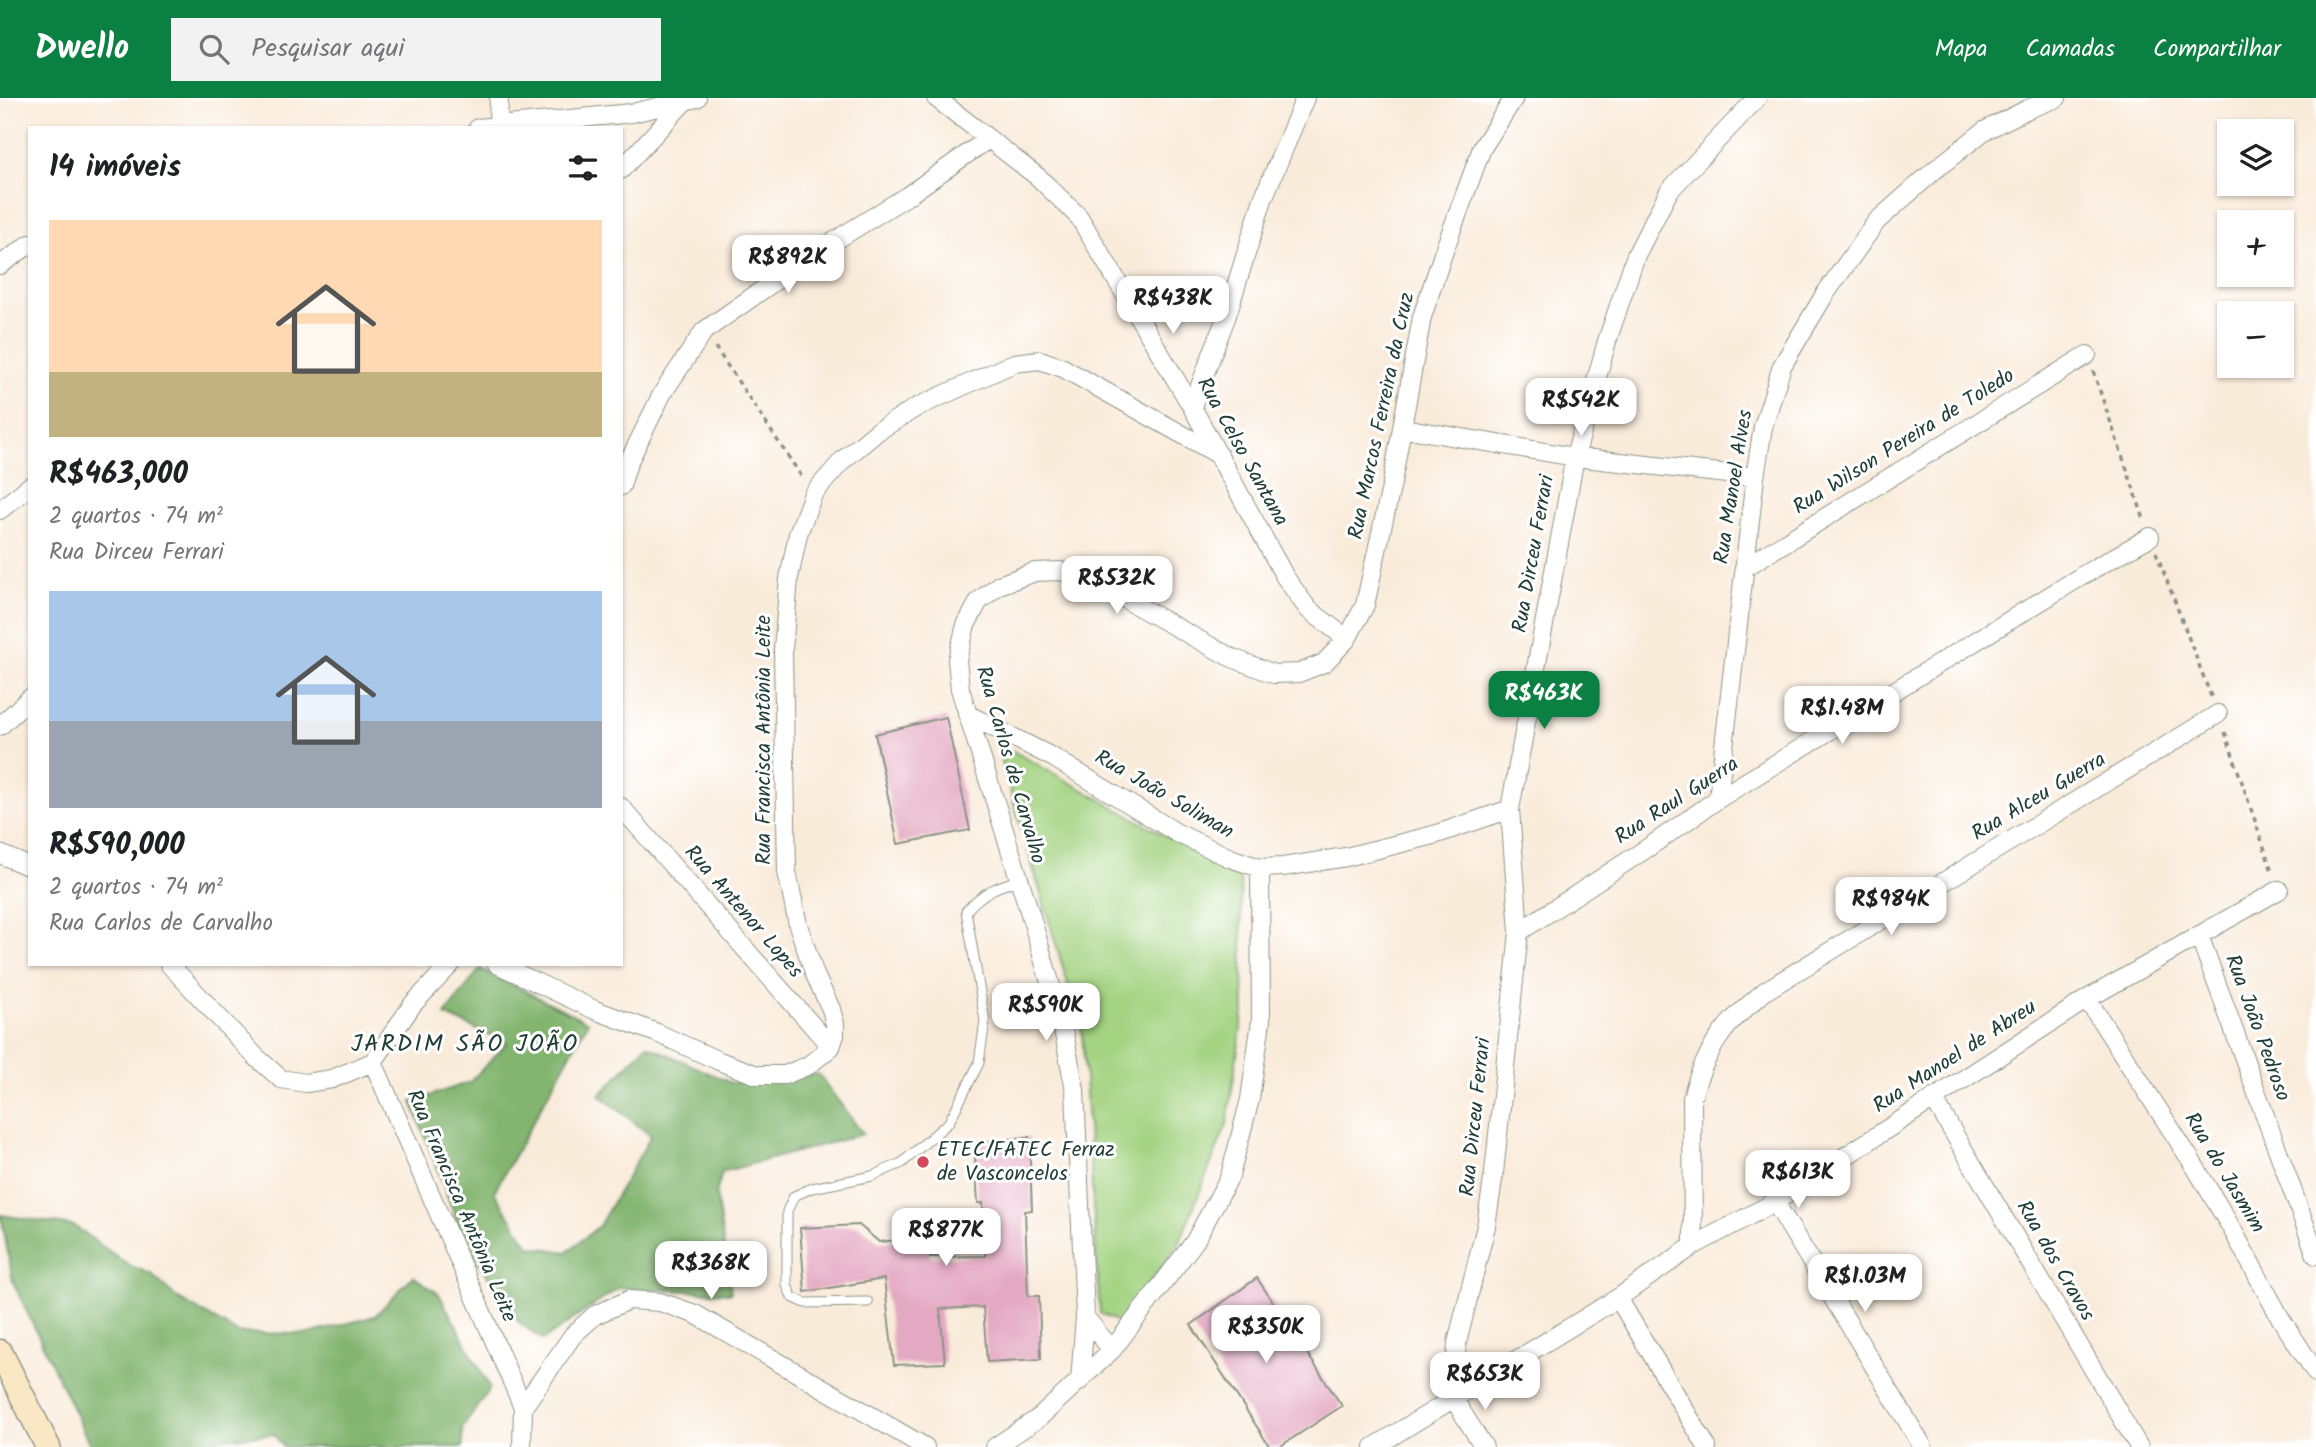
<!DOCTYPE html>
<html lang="pt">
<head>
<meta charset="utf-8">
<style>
	body { margin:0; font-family:Kalam,sans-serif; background:#f2f2f2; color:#202124; height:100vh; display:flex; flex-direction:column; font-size:26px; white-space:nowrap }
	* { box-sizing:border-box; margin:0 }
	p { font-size:23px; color:#757577 }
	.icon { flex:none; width:38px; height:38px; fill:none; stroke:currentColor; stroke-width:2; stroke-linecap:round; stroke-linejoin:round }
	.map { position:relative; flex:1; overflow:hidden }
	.drawer { position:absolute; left:28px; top:28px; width:595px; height:840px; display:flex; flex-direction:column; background:#fff; border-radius:0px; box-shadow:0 2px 5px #0004 }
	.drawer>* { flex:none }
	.controls { position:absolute; left:2217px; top:21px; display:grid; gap:14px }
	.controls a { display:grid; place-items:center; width:77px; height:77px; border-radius:0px; background:#fff; box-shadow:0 2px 5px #0004; font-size:35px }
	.price { position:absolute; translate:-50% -60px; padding:0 16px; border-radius:14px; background:#fff; color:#222; font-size:23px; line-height:46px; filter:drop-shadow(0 2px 4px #0008) }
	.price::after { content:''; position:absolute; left:50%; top:42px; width:21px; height:16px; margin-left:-10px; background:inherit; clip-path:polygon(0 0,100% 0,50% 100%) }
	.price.current { background:#0b8043; color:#fff }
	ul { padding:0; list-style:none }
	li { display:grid; align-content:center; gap:14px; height:371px; padding:0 21px }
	li span { display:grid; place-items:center; height:217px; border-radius:0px; color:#555 }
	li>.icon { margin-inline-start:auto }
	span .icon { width:126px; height:126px; fill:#fffc; stroke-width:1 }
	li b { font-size:30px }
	h2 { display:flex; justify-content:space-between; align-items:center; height:84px; padding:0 21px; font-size:30px }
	header { display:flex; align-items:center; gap:42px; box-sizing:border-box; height:98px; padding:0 35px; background:#0b8043; color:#fff }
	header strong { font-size:33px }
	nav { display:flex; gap:38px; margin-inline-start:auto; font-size:24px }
	.search { width:490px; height:63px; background:#f2f2f2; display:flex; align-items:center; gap:18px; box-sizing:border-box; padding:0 24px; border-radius:0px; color:#757577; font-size:26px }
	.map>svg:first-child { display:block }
	.green { fill:#a4d382; stroke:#62885b; stroke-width:2 }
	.forest { fill:#83b570; stroke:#517952; stroke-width:2 }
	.building { fill:#e4a9c2 }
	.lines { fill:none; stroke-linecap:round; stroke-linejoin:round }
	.service-casing { stroke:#8c9487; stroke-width:11 }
	.minor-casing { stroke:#8c9487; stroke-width:20 }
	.secondary-casing { stroke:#8c9487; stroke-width:27 }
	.path { stroke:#8c9487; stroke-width:3.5; stroke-dasharray:5 5; stroke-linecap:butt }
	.service { stroke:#fff; stroke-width:9 }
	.minor { stroke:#fff; stroke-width:18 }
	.secondary { stroke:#fae7c3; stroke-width:24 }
	.poi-dot { fill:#d1495b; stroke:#fff; stroke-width:2.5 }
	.labels { text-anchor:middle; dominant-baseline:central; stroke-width:6; stroke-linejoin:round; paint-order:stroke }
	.street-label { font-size:21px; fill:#1f3d34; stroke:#fff }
	.poi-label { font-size:21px; fill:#1f3d34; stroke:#fff; text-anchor:start }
	.quarter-label { font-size:24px; letter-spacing:2px; fill:#1f3d34; stroke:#fff }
</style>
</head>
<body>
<header>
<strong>Dwello</strong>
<div class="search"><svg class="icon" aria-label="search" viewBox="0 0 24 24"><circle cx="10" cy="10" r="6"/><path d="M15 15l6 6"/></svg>Pesquisar aqui</div>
<nav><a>Mapa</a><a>Camadas</a><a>Compartilhar</a></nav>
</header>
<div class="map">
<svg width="2316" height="1349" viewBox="0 0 2316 1349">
	<rect width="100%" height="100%" fill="#fff"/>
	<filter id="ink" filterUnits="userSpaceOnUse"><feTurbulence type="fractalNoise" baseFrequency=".0143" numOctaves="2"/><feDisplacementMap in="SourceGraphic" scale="14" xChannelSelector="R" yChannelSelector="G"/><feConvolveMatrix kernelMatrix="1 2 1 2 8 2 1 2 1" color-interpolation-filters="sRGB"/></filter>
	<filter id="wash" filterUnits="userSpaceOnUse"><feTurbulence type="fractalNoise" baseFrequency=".00686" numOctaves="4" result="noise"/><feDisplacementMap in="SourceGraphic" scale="28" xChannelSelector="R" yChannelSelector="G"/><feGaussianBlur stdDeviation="1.57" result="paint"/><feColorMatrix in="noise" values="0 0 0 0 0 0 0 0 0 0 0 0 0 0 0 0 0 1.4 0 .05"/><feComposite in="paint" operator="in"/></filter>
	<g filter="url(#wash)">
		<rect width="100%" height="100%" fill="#f9ebda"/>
		<!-- green -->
		<path class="green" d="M1013 653 1240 779 1244 910 1227 1026 1179 1145 1120 1225 1100 1215 1082 933 1000 659Z"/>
		<!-- forest -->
		<path class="forest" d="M480 871 588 924 494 1094 529 1148 567 1154 599 1128 651 1038 600 997 647 947 731 985 818 976 863 1036 722 1074 716 1096 731 1195 619 1190 543 1242 519 1224 465 1144 412 1004 470 984 507 945 445 917Z
			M1 1117 74 1128 127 1166 151 1176 177 1200 238 1235 309 1236 375 1218 413 1178 439 1196 490 1290 462 1331 463 1349H283L274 1336 216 1341 215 1349H91L13 1184Z"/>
		<g id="blocks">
			<!-- building -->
			<path class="building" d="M946 619 970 732 898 746 875 636Z
				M1029 1039 1032 1112 1025 1113 1028 1198H1039L1041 1261 987 1264 983 1209 940 1211 945 1265 894 1267 884 1181 805 1194 800 1130 859 1127 879 1144 928 1139 930 1159 985 1158 983 1105H978L974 1045Z
				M1257 1180 1342 1308 1279 1349H1270L1191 1227Z"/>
		</g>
	</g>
	<g filter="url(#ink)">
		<use href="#blocks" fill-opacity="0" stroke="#8c9487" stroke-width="2"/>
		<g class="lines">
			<!-- service casing -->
			<g class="service-casing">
				<path id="service" d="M868 1204 805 1205 792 1199 787 1187V1113L794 1098 812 1090 872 1078 902 1065 949 1024 979 965 985 923 966 813C983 794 995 789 1019 782"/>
			</g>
			<!-- minor casing -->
			<g class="minor-casing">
				<path id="minor" d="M936 0 1038 79 1079 119 1192 309 1285 479 1308 511 1347 541
					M498 27 499 0
					M478 30 632 15 697 0
					M621 72 684 4
					M0 167 30 146
					M1192 309 1227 217 1263 101 1305 0
					M1403 330 1575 359 1755 379
					M621 388 628 365 662 296 704 233 812 157 907 98 987 42
					M0 412 30 388
					M1744 470 2087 257
					M967 616 1054 660 1177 735 1230 760 1260 770 1283 769 1346 759 1434 737 1510 711
					M0 628 30 600
					M1718 701 1755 379 1763 329 1782 268 1825 196 1877 123 1936 71 1984 33 2028 11 2057 0
					M621 709 831 949
					M0 756 30 769
					M1519 834 1649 749 1718 701 2095 470 2150 439
					M2199 837 2316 1157
					M169 866 255 958 281 981 306 985 332 981 373 964
					M451 866 413 906 373 964 523 1309 522 1349
					M497 866 595 912 657 935 719 963 757 977H785L809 967 831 949 835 937V926L831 911 815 877 798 827 787 774 783 552 789 480 798 436 813 396 843 362 878 333 917 309 1014 265 1040 262 1063 270 1219 357
					M2087 901 2194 1067 2232 1131 2281 1221 2316 1275
					M1933 1000 2139 1349
					M1775 1104 1923 1349
					M1693 1148 1692 1000C1699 972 1715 939 1736 919 1745 910 1755 902 1765 893L2218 616
					M1618 1200 1707 1349
					M1085 1219 1112 1252
					M1080 1283 1085 1219 1075 992 1062 926 1032 822 960 591 957 562 966 527 979 503 999 487 1035 474 1060 473 1087 480 1230 559 1274 576 1299 575 1324 565 1347 541 1365 507 1392 385 1422 219 1444 153 1482 50 1514 0
					M523 1309 573 1237 595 1217 629 1202 660 1204 695 1216 925 1349
					M995 1349 1040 1319 1112 1252 1195 1143 1230 1078 1250 1001 1261 923 1260 770
					M1374 1349 1618 1200 1693 1148 1775 1104 2087 901 2279 792
					M1484 1349 1453 1300 1457 1245 1486 1128 1494 1075 1519 834 1510 711 1575 359 1607 243 1636 157 1669 93 1757 0"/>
			</g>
			<!-- secondary casing -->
			<g class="secondary-casing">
				<path id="secondary" d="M0 1254 48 1349"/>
			</g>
			<!-- path -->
			<path class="path" d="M715 249 804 382
				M2093 273 2145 424
				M2156 454 2212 601
				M2225 634 2273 776"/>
			<!-- service -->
			<use href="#service" class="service"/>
			<!-- minor -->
			<use href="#minor" class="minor"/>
			<!-- secondary -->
			<use href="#secondary" class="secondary"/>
		</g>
	</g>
	<!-- markers -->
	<circle class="poi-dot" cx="923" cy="1064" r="7"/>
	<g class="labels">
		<!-- street labels -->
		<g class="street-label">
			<text transform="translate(1382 318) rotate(-78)">Rua Marcos Ferreira da Cruz</text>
			<text transform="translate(1904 344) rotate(-32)">Rua Wilson Pereira de Toledo</text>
			<text transform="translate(1242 354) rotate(61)">Rua Celso Santana</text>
			<text transform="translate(1734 389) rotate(-81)">Rua Manoel Alves</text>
			<text transform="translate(1534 456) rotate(-80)">Rua Dirceu Ferrari</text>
			<text transform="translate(764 642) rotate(-90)">Rua Francisca Antônia Leite</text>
			<text transform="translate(1010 667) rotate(74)">Rua Carlos de Carvalho</text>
			<text transform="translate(1164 697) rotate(30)">Rua João Soliman</text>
			<text transform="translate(2039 699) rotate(-31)">Rua Alceu Guerra</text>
			<text transform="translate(1677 703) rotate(-33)">Rua Raul Guerra</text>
			<text transform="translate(743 814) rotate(49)">Rua Antenor Lopes</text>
			<text transform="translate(2257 930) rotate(70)">Rua João Pedroso</text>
			<text transform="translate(1955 959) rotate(-33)">Rua Manoel de Abreu</text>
			<text transform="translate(1476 1019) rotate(-84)">Rua Dirceu Ferrari</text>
			<text transform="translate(2224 1075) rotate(59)">Rua do Jasmim</text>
			<text transform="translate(461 1108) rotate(67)">Rua Francisca Antônia Leite</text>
			<text transform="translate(2055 1163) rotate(60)">Rua dos Cravos</text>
		</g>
		<!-- poi labels -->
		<g class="poi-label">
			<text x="937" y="1052">ETEC/FATEC Ferraz<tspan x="937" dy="24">de Vasconcelos</tspan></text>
		</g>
		<!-- quarter labels -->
		<g class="quarter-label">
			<text x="465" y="946">JARDIM SÃO JOÃO</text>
		</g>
	</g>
</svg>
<div class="controls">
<a><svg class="icon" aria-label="layers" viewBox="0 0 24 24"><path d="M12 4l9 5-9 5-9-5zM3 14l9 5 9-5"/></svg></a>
<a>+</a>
<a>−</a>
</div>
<b class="price" style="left:788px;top:197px">R$892K</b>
<b class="price" style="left:1173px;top:238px">R$438K</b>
<b class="price" style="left:1581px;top:340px">R$542K</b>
<b class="price" style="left:1117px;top:518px">R$532K</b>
<b class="price current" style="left:1544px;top:633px">R$463K</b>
<b class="price" style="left:1842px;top:648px">R$1.48M</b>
<b class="price" style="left:1891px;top:839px">R$984K</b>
<b class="price" style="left:1046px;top:945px">R$590K</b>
<b class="price" style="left:1798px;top:1112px">R$613K</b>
<b class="price" style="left:946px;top:1170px">R$877K</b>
<b class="price" style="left:711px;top:1203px">R$368K</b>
<b class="price" style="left:1865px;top:1216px">R$1.03M</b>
<b class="price" style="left:1266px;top:1267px">R$350K</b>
<b class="price" style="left:1485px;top:1314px">R$653K</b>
<section class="drawer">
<h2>14 imóveis<svg class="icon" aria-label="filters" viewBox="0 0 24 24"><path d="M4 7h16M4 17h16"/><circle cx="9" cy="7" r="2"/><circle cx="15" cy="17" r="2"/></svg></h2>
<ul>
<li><span style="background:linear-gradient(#ffd9b3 70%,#c2b280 0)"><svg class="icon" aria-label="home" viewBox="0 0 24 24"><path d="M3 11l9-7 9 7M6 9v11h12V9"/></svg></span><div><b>R$463,000</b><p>2 quartos · 74 m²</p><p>Rua Dirceu Ferrari</p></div></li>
<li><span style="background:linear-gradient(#a9c7e8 60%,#9aa5b1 0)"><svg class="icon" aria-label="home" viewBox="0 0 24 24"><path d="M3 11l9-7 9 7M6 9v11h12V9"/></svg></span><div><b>R$590,000</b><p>2 quartos · 74 m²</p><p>Rua Carlos de Carvalho</p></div></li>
</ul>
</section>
</div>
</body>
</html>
